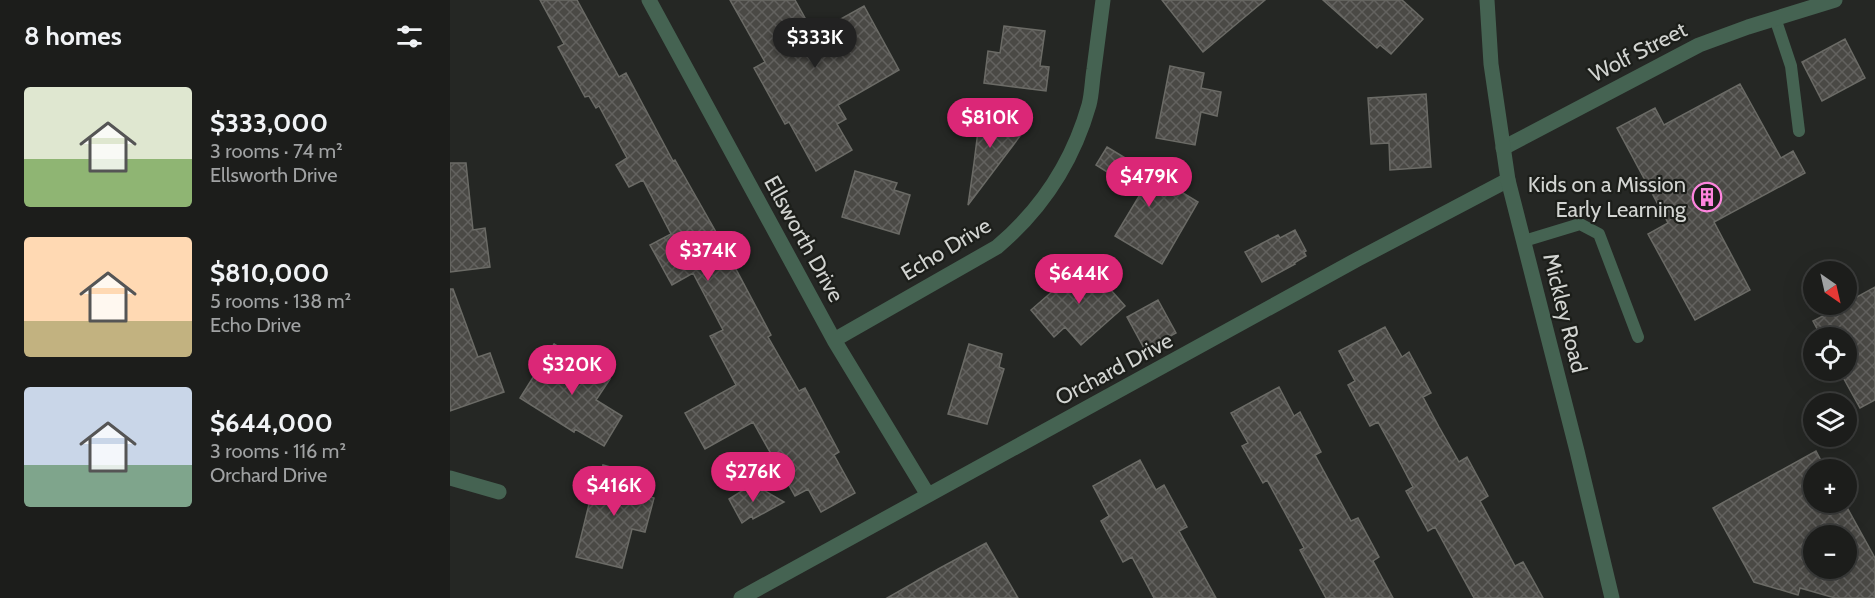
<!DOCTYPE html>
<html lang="en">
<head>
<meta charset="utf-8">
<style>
	body { margin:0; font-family:Cabin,sans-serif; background:#292a28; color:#f1f3f6; height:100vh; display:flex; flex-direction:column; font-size:22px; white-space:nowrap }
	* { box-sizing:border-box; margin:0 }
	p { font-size:20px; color:#a0a2a3 }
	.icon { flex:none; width:33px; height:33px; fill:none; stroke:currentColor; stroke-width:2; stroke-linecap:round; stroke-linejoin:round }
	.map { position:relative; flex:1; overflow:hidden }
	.drawer { display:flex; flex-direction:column; background:#1c1d1b; width:450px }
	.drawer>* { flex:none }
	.needle { width:39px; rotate:146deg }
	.fabs { position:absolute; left:1353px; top:261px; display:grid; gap:12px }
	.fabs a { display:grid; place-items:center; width:54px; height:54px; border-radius:50%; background:#1c1d1b; box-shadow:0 6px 24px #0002,0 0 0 2px #3a3b3a; font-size:30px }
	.price { position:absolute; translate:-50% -51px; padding:0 14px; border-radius:21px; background:#db2777; color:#fff; font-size:20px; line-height:39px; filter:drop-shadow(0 2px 3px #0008) }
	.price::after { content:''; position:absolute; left:50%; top:36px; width:18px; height:14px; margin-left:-9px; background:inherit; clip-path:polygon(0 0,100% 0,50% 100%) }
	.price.selected { background:#222; color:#fff }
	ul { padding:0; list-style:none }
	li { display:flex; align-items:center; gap:18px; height:150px; padding:0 24px }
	li span { display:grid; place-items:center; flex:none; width:168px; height:120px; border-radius:6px; color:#555 }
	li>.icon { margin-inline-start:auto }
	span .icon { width:72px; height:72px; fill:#fffc; stroke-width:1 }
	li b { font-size:26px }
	h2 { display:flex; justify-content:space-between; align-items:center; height:72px; padding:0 24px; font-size:26px }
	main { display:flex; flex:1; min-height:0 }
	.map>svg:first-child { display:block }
	.building { fill:url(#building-cross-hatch); stroke:#6b6b66; stroke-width:1.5; fill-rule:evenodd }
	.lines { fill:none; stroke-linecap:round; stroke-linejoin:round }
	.service { stroke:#456352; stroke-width:12 }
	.minor { stroke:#456352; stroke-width:15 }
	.tertiary { stroke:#456352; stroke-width:15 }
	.labels { text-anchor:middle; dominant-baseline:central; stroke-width:4.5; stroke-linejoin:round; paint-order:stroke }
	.street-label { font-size:22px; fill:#d2d4d1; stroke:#1c1e1a }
	.poi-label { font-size:22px; fill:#d2d4d1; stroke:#1c1e1a; text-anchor:end }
</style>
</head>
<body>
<main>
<section class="drawer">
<h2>8 homes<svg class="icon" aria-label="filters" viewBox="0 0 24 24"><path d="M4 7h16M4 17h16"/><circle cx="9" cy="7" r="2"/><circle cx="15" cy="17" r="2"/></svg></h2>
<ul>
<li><span style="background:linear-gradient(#dfe7d0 60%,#8fb573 0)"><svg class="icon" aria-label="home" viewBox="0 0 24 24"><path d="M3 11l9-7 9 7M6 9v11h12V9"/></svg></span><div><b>$333,000</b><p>3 rooms · 74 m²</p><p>Ellsworth Drive</p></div></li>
<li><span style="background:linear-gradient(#ffd9b3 70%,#c2b280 0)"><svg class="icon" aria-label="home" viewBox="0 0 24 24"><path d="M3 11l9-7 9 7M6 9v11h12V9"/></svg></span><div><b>$810,000</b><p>5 rooms · 138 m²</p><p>Echo Drive</p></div></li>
<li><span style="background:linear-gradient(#c9d6e8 65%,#7fa58c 0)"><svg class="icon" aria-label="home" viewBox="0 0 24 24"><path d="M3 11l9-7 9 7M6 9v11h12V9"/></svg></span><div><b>$644,000</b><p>3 rooms · 116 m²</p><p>Orchard Drive</p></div></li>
</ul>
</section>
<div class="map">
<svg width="1425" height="598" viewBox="0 0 1425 598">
	<defs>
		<pattern id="building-cross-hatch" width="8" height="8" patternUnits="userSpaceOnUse" patternTransform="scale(1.5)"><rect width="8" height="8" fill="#4a4945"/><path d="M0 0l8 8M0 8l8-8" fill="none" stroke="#63625f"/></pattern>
	</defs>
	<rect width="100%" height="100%" fill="#252724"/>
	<!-- building -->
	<path class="building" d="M90 0H127L169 77 176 73 223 161 225 160 270 239 321 335 318 337 349 391 355 388 389 452 384 455 405 493 371 512 358 489 345 496 303 422 255 449 235 413 286 385 260 336 273 330 243 273 222 285 200 245 221 234 193 180 179 187 166 165 177 158 149 106 146 108 139 96 135 97 108 47 114 44Z
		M280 0H345L364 34 414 6 449 70 388 105 396 119 387 124 402 150 366 171 339 122 335 124 304 68 315 62Z
		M712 0H815L753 52Z
		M873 0H952L973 19 941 54 930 45 927 48Z
		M554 26 595 31 590 66 599 67 596 91 534 83 538 51 550 53Z
		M1395 39 1415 78 1372 101 1352 62Z
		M720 66 754 73 751 88 771 92 767 116 751 112 745 145 706 138Z
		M1290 84 1331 158 1343 151 1355 173 1264 222 1300 290 1245 320 1198 234 1218 223 1167 128 1205 108 1214 125Z
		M976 94 981 167 940 170 939 143 921 144 918 98Z
		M531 107 570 136 518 205 524 163Z
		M657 147 748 202 712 264 665 236 691 193 646 165Z
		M0 163H16L23 230 35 228 40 267 0 272Z
		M405 171 447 183 444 190 460 195 449 234 392 217Z
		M845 230 856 251 854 252 856 256 844 263 845 264 812 282 795 252 828 235 830 238Z
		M636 262 675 306 631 345 615 327 604 337 581 310Z
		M1425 287V400L1410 408 1389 370H1396V338H1372L1363 321 1396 304V303Z
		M0 289H3L28 357 40 353 54 392 0 411Z
		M708 300 726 333 695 350 677 317Z
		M935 327 952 357 959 352 981 393 973 397 989 427 1009 462 1017 457 1038 496 1030 501 1065 566 1073 562 1093 598H1024L985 527 978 531 956 491 963 487 944 451 928 422 920 426 898 385 905 381 889 351Z
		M104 344 160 379 146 400 172 416 154 446 125 429 124 432 70 398Z
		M519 344 552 354 549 367 554 369 537 424 498 414Z
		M829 387 844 416 850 412 871 452 865 455 901 521 908 518 929 557 923 561 943 598H876L850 550 854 548 834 511 817 480 813 483 792 446 798 443 781 413Z
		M1366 451 1376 470H1364V502H1394L1425 558V598H1385L1350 588 1348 595 1304 582 1263 508ZM1364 536H1396V568H1364Z
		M690 460 706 490 714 485 737 527 729 531 766 598H704L682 557 673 562 651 521 659 516 643 486Z
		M153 465 191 475 186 493 204 498 195 532 182 529 172 568 126 557 142 492 146 494Z
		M303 484 334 502 303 519 302 516 292 523 279 499Z
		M536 543 568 598H437L490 568Z"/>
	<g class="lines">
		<!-- service -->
		<path class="service" d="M1325 18 1341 66 1349 131
			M1074 241 1130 224 1149 234 1188 337"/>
		<!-- minor -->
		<path class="minor" d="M199 0 384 340 478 495
			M1053 148 1249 45 1298 27 1385 0
			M384 340 547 247C592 209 623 161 639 105 642 94 642 81 644 69 647 46 650 23 653 0
			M0 478 49 492
			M291 598 908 259 1058 180"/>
		<!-- tertiary -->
		<path class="tertiary" d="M1037 0 1041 64 1058 180 1127 451 1162 598"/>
	</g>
	<!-- icons -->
	<defs>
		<g id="building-ring" transform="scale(1.5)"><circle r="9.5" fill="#1c1e1a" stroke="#fe85df" stroke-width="1.5"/><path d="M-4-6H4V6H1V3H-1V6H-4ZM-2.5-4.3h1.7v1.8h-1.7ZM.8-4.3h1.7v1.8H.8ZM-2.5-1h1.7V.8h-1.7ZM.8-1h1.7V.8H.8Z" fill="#fe85df"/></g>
	</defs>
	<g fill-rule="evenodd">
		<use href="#building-ring" x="1257" y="197"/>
	</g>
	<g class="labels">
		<!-- street labels -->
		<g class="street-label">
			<text transform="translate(1188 52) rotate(-27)">Wolf Street</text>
			<text transform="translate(354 239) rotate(61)">Ellsworth Drive</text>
			<text transform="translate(496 249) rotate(-31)">Echo Drive</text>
			<text transform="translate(1115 313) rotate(76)">Mickley Road</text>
			<text transform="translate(664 369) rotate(-28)">Orchard Drive</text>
		</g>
		<!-- poi labels -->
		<g class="poi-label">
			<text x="1236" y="184">Kids on a Mission<tspan x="1236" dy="25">Early Learning</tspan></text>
		</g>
	</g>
</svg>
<div class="fabs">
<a><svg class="needle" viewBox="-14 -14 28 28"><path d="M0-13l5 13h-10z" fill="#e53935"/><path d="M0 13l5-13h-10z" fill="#a0a2a3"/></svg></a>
<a><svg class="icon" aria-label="locate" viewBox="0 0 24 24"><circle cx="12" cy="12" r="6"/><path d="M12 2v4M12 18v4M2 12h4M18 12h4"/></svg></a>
<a><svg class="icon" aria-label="layers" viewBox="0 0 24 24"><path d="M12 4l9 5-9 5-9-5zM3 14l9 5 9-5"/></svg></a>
<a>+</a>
<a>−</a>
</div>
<b class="price selected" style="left:365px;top:69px">$333K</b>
<b class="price" style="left:540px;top:149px">$810K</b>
<b class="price" style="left:699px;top:208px">$479K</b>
<b class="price" style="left:258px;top:282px">$374K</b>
<b class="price" style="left:629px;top:305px">$644K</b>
<b class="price" style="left:122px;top:396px">$320K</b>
<b class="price" style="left:303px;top:503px">$276K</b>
<b class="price" style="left:164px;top:517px">$416K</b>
</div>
</main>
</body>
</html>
